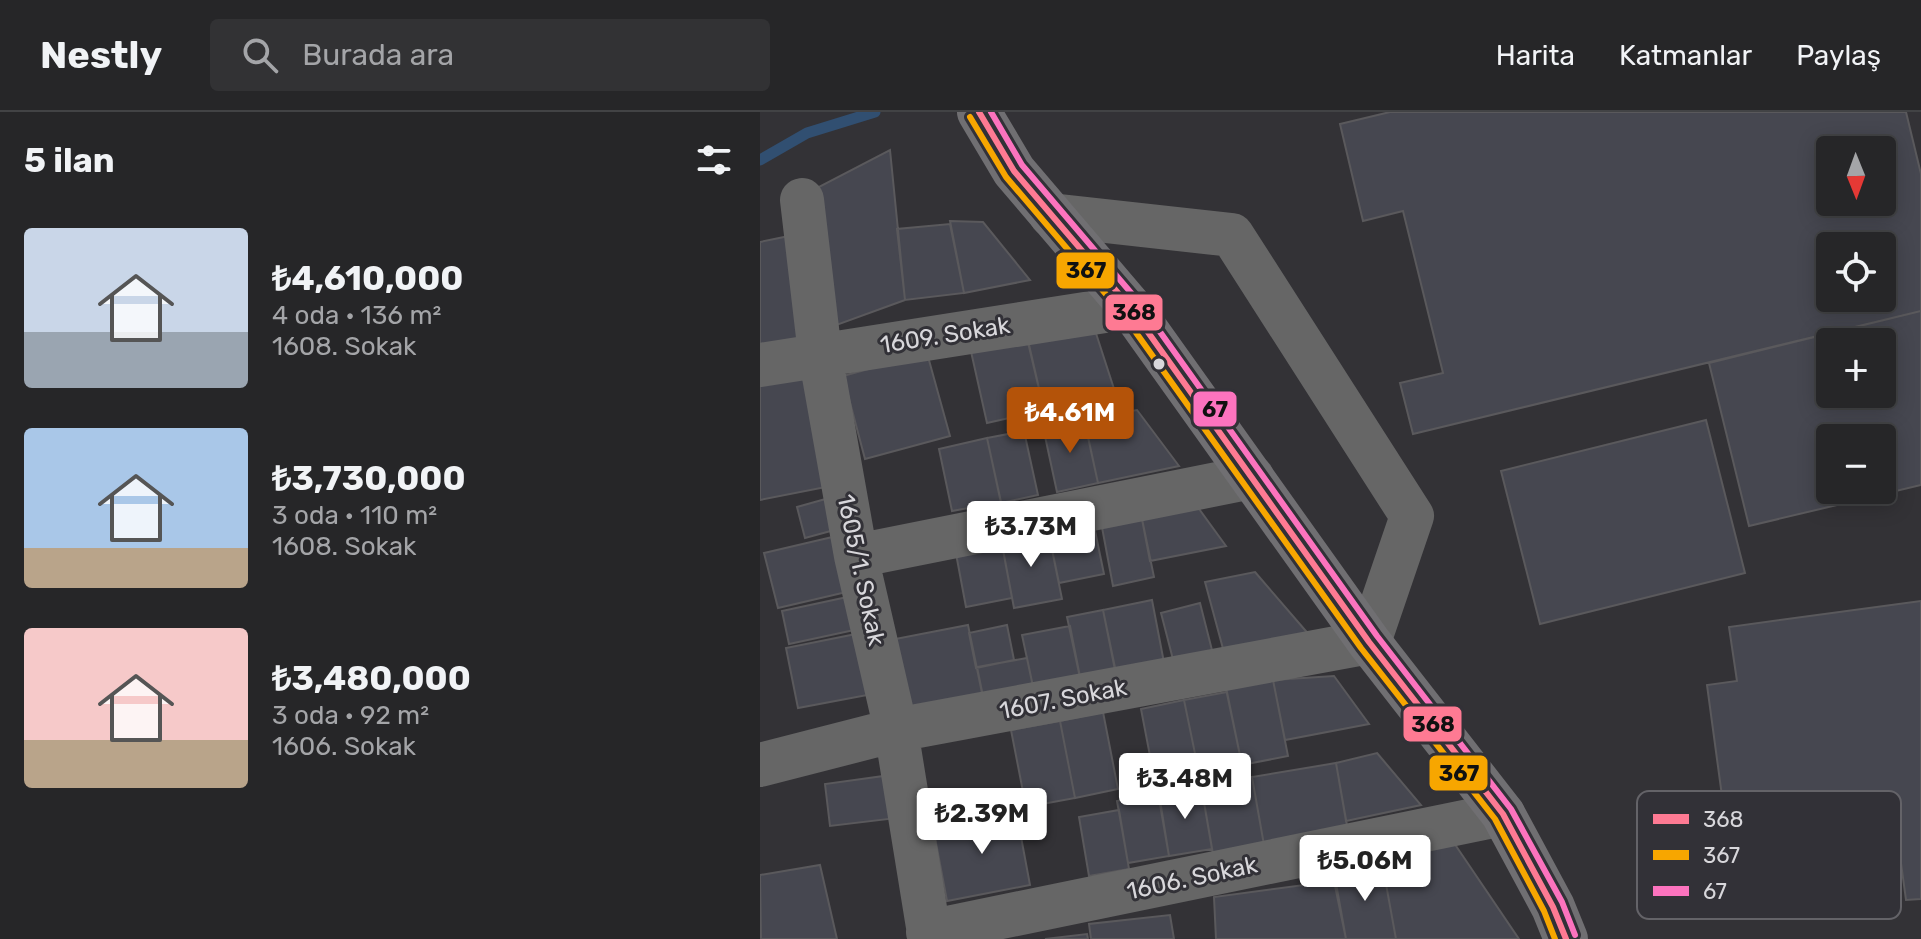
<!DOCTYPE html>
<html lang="tr">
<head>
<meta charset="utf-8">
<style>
	body { margin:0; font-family:Rubik,sans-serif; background:#323234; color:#f1f3f6; height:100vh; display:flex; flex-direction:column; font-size:30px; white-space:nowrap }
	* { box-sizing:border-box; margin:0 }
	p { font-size:26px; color:#a4a5a8 }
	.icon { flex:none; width:44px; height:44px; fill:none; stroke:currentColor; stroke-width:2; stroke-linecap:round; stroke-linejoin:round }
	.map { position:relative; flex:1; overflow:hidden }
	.panel { display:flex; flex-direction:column; background:#262628; width:760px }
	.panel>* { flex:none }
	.needle { width:52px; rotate:179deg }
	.fabs { position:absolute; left:1056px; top:24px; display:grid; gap:16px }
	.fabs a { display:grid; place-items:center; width:80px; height:80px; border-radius:8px; background:#262628; box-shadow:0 4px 20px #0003,0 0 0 2px #424345; font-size:40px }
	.price { position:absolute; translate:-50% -68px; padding:0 18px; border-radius:8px; background:#fff; color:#222; font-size:26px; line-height:52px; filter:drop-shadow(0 2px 4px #0008) }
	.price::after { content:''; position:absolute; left:50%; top:48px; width:24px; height:18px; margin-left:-12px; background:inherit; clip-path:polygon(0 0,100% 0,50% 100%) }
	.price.on { background:#b45309; color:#fff }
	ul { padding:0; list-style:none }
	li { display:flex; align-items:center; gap:24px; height:200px; padding:0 24px }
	li span { display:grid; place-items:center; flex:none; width:224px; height:160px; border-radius:8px; color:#555 }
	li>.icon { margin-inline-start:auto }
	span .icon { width:96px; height:96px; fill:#fffc; stroke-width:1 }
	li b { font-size:34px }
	h2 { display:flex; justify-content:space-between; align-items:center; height:96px; padding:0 24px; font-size:34px }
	header { display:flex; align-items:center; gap:48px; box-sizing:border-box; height:112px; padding:0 40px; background:#262628; border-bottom:2px solid #424345 }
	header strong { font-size:38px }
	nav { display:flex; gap:44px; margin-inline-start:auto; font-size:28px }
	.search { width:560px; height:72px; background:#323234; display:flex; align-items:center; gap:20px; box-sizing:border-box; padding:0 28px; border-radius:8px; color:#a4a5a8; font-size:30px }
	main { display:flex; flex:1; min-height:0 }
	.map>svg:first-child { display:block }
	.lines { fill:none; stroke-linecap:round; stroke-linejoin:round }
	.stream { stroke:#314f71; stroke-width:11 }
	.building { fill:#464750; stroke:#5a595c; stroke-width:2; fill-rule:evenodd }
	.minor { stroke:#666; stroke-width:44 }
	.major { stroke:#706f72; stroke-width:44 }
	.bus-1-casing { stroke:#323137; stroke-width:12 }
	.bus-2-casing { stroke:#323137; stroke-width:12 }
	.bus-3-casing { stroke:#323137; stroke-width:12 }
	.bus-1 { stroke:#fe7a93; stroke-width:6 }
	.bus-2 { stroke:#f7a600; stroke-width:6 }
	.bus-3 { stroke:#fc73be; stroke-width:6 }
	.bus-dot { fill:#d8d7db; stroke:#323137; stroke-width:3 }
	.labels { text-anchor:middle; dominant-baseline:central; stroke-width:6; stroke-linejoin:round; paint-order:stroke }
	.street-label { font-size:24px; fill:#d8d7db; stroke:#323137 }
	.key { fill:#323137; stroke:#646368; stroke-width:2 }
	.key-label { font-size:22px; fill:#d8d7db }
	.line-badge { stroke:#323137; stroke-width:3 }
	.pale-badge-label { font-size:22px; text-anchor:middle; font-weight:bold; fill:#111 }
</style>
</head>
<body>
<header>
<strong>Nestly</strong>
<div class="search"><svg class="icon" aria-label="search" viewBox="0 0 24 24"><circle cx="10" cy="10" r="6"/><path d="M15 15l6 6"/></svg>Burada ara</div>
<nav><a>Harita</a><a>Katmanlar</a><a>Paylaş</a></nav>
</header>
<main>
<section class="panel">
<h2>5 ilan<svg class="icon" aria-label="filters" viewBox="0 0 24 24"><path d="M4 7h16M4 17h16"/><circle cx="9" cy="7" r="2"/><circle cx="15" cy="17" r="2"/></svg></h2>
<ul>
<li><span style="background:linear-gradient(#c9d6e8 65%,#9aa5b1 0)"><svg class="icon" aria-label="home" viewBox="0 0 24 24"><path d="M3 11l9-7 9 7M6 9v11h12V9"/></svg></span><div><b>₺4,610,000</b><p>4 oda · 136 m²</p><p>1608. Sokak</p></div></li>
<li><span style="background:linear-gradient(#a9c7e8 75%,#b9a48a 0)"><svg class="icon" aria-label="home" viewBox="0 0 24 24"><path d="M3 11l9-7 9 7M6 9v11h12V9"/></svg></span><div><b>₺3,730,000</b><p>3 oda · 110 m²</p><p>1608. Sokak</p></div></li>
<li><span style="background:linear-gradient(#f6c9c9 70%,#b9a48a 0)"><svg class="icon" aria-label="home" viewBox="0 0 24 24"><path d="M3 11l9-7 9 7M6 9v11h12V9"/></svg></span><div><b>₺3,480,000</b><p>3 oda · 92 m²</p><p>1606. Sokak</p></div></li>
</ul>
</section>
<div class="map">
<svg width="1161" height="827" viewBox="0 0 1161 827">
	<rect width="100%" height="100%" fill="#333236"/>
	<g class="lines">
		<!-- stream -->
		<path class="stream" d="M0 48 47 21 115 0"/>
	</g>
	<!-- building -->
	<path class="building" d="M630 0H1146L1161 62V199L653 322 640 271 683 261 643 99 603 109 580 12ZM1070 38H1122V90H1070ZM1070 134H1122V186H1070Z
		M130 38 145 188 71 215 53 78Z
		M190 109 223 110 270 168 204 181Z
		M190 112 204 181 145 188 137 117Z
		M29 124 49 228 0 238V130Z
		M1161 199V373L989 414 949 251ZM1070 230H1122V282H1070ZM1070 326H1122V378H1070Z
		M332 209 356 283 284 298 267 224Z
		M266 222 284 298 227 311 210 235Z
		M167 241 190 324 105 347 83 264Z
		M47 248 71 374 0 388V257Z
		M377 298 419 354 338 371 324 307Z
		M324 306 338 371 297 380 283 315Z
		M946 308 985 461 780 512 741 359Z
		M264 319 278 383 241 391 227 326Z
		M227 326 241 390 192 399 179 337Z
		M69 386 78 417 45 426 37 395Z
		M434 390 466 434 390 449 381 402Z
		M381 402 394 465 353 474 341 410Z
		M333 409 344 462 299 471 288 418Z
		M288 418 302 487 254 496 241 427Z
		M240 422 252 486 206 495 194 431Z
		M81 423 95 478 18 496 4 441Z
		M495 460 551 525 465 544 445 470Z
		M92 484 99 517 29 532 22 499Z
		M392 488 406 561 358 570 343 498Z
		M1161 489V787L1146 788 1141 751 974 773 947 573 977 569 969 515Z
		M440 491 455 550 416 559 401 501Z
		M343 498 357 568 322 575 307 505Z
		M208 513 223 586 139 603 125 529Z
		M247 513 254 548 216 556 209 521Z
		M310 514 322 575 275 584 262 523Z
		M106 520 118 581 38 596 26 536Z
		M267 546 275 584 225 594 217 555Z
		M574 564 609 612 525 628 513 568Z
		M513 568 528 644 482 653 466 577Z
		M467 580 482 653 439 661 424 588Z
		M424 588 439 661 395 670 381 597Z
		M343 600 358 677 315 686 300 609Z
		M300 609 315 686 266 695 251 618Z
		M617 641 661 693 586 709 576 651Z
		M576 651 588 719 504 733 492 665Z
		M131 663 137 706 70 714 65 672Z
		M492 665 504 733 453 742 441 673Z
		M441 673 452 737 409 744 398 681Z
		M399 682 409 744 368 751 357 689Z
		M256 698 270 773 187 789 173 715Z
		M359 698 369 757 329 764 319 705Z
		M692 728 759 827H636L622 750Z
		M622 750 636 827H586L574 760Z
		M60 753 77 827H1L0 763Z
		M574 769 586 827H456L454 785Z
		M410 803 414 827H331L329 812Z
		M327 822 328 827H285Z"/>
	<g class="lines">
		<!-- minor -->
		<path class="minor" d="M42 88 60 242 96 444 136 618 170 827
			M0 253 370 195
			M96 444 492 365
			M0 653 136 618 609 530 652 404 472 123 291 103
			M168 820 743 702"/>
		<!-- major -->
		<path class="major" d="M219 0 254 59 370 195 609 530 743 702 793 795 806 827"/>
		<!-- bus-1 casing -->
		<g class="bus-1-casing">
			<path id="bus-1" d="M219 0 254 59 370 195 609 530 743 702 793 795 806 827"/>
		</g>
		<!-- bus-2 casing -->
		<g class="bus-2-casing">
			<path id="bus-2" d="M210 5 246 65 362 201 601 536 735 707 784 799 795 827"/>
		</g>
		<!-- bus-3 casing -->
		<g class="bus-3-casing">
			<path id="bus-3" d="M231 0 262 53 378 189 617 524 751 697 802 790 815 823"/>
		</g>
		<!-- bus-1 -->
		<use href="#bus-1" class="bus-1"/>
		<!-- bus-2 -->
		<use href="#bus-2" class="bus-2"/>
		<!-- bus-3 -->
		<use href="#bus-3" class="bus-3"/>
	</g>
	<!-- markers -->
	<circle class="bus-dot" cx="399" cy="252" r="7"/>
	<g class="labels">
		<!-- street labels -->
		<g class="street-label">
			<text transform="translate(185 223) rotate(-9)">1609. Sokak</text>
			<text transform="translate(101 458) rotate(78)">1605/1. Sokak</text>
			<text transform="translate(303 587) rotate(-11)">1607. Sokak</text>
			<text transform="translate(432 766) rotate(-12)">1606. Sokak</text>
		</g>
	</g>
	<!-- legend -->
	<rect x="877" y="679" width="264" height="128" rx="12" class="key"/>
	<rect x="893" y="702" width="36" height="10" fill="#fe7a93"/>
	<rect x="893" y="738" width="36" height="10" fill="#f7a600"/>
	<rect x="893" y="774" width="36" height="10" fill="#fc73be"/>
	<g class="key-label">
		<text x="943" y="715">368</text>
		<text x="943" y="751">367</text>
		<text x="943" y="787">67</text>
	</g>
	<g class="line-badge">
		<rect x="295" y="139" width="61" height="39" rx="8" fill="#f7a600"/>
		<rect x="344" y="181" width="60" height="39" rx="8" fill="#fe7a93"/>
		<rect x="432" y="278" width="46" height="38" rx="8" fill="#fc73be"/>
		<rect x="642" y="593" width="61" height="38" rx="8" fill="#fe7a93"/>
		<rect x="668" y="642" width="61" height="38" rx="8" fill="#f7a600"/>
	</g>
	<g class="pale-badge-label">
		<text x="326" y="166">367</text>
		<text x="374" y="208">368</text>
		<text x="455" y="305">67</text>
		<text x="673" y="620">368</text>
		<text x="699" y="669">367</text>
	</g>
</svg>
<div class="fabs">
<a><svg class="needle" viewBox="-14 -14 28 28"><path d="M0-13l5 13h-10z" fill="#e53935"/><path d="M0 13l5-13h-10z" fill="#a4a5a8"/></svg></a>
<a><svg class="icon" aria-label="locate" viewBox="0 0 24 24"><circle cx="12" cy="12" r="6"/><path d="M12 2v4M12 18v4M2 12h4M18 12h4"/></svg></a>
<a>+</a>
<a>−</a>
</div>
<b class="price on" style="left:310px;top:343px">₺4.61M</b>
<b class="price" style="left:271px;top:457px">₺3.73M</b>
<b class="price" style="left:425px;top:709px">₺3.48M</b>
<b class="price" style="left:222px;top:744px">₺2.39M</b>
<b class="price" style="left:605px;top:791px">₺5.06M</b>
</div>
</main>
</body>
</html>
